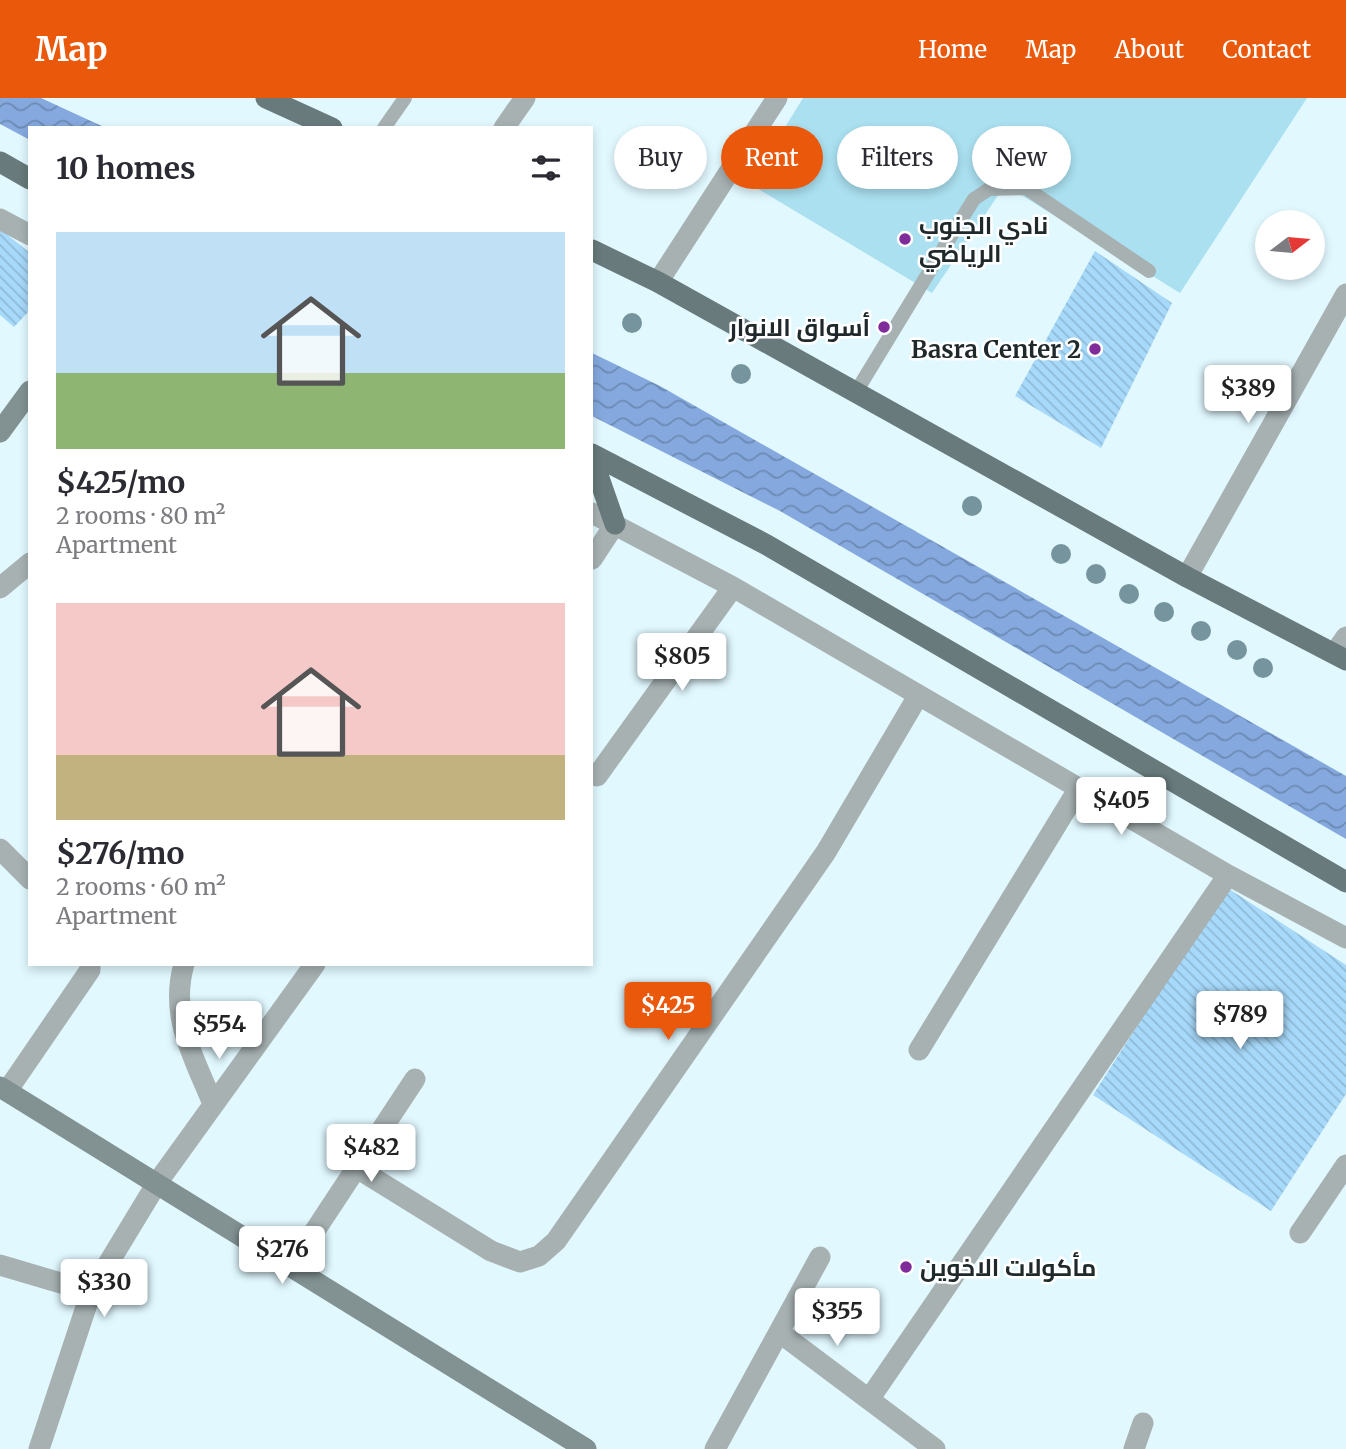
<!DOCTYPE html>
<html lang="en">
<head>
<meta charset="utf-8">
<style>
	body { margin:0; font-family:Merriweather,Cairo,serif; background:#f7f7f7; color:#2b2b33; height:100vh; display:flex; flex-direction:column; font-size:26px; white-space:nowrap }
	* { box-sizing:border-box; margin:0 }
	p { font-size:23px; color:#7c7c81 }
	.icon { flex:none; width:38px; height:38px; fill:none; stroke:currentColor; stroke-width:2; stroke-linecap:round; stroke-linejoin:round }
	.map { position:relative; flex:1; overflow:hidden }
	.panel { position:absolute; left:28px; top:28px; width:565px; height:840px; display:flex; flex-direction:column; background:#fff; border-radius:0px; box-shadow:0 4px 10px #0003 }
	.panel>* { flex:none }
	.top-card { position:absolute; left:614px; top:28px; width:626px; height:63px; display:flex; gap:14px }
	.needle { width:46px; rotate:74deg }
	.fabs { position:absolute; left:1255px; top:112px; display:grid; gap:14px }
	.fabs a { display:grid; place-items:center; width:70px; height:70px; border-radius:50%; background:#fff; box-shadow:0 4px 10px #0003; font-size:35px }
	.price { position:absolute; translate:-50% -60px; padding:0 16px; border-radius:7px; background:#fff; color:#222; font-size:23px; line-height:46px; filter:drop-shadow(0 2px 4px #0008) }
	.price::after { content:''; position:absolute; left:50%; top:42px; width:21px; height:16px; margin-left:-10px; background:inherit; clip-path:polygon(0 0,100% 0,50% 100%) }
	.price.selected { background:#ea580c; color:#fff }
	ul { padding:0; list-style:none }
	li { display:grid; align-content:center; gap:14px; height:371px; padding:0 28px }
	li span { display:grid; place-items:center; height:217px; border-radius:0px; color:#555 }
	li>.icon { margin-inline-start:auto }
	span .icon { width:126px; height:126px; fill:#fffc; stroke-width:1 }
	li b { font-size:30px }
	h2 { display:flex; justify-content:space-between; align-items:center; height:84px; padding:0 28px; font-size:30px }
	.tag { padding:0 24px; border-radius:32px; background:#fff; box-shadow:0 4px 10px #0003; font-size:24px; line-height:63px }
	.tag.selected { background:#ea580c; color:#fff }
	header { display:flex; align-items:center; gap:42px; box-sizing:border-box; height:98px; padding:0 35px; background:#ea580c; color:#fff }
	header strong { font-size:33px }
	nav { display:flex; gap:38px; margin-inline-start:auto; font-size:24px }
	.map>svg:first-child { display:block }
	.pitch { fill:#aae0f0 }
	.water { fill:url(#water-waves) }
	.building { fill:url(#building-back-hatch) }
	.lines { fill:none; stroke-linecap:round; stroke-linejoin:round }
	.lane { stroke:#a7b1b2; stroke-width:14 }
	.street { stroke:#a7b1b2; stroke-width:21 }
	.secondary { stroke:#829192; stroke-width:21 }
	.primary { stroke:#687a7b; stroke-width:21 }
	.tree { fill:#75949d }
	.poi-dot { fill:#7f2b9a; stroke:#fff; stroke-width:2.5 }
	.labels { text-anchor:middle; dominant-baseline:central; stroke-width:5; stroke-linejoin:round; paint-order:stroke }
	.poi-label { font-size:24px; font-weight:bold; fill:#1f282a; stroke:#fff; text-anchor:start }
</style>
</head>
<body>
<header>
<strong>Map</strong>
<nav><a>Home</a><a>Map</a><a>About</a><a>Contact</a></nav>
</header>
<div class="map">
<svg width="1346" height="1351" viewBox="0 0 1346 1351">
	<defs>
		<pattern id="water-waves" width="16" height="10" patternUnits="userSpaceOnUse" patternTransform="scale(1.75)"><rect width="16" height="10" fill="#85a9de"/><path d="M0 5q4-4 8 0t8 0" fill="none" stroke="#6c8ab4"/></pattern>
		<pattern id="building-back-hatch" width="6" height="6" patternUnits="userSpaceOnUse" patternTransform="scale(1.75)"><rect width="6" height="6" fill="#a7d9fa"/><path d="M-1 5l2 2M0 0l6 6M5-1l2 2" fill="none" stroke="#8fbad6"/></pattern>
	</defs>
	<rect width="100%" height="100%" fill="#e1f8ff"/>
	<!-- pitch -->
	<path class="pitch" d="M803 0H1307L1180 195 1005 87 932 195 750 86Z"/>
	<!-- water -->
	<path class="water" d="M0 0H41L106 30H30V42L0 26Z
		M592 255 660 288 1346 678V741L780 413 592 318Z"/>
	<!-- building -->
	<path class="building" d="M0 131 30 155V212L14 229 0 217Z
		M1095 153 1172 205 1101 350 1015 298Z
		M1226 789 1346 867V996L1271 1113 1093 997Z"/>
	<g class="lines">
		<!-- lane -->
		<path class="lane" d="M384 30 405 0
			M856 294 954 133 974 101 989 91 1026 90 1149 173"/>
		<!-- street -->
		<path class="street" d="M504 30 525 0
			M0 121 30 137
			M658 184 777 0
			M592 415 733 489 1228 777 1346 840
			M592 461 615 426
			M1187 479 1346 196
			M0 490 30 465
			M1335 555 1346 539
			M597 678 733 489
			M0 751 30 781
			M184 866C169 919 194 959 213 1006
			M919 952 1079 690
			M7 993 90 872V866
			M357 1070 491 1153 520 1164 539 1158 556 1143 826 754 918 598
			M1300 1135 1346 1067
			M0 1167 91 1194
			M291 1169 415 981
			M779 1234 935 1351
			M870 1300 1228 777
			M39 1351 91 1194 157 1085 315 866
			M715 1351 820 1159
			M1134 1351 1143 1325"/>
		<!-- secondary -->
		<path class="secondary" d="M0 334 30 293
			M0 989 586 1351"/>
		<!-- primary -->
		<path class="primary" d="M266 0 332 30
			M0 64 30 81
			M592 152 658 184 1187 479 1346 562
			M592 356 767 447 1346 784
			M592 360 615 426"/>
	</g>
	<!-- trees -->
	<g class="tree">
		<circle cx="632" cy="225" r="10"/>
		<circle cx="741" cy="276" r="10"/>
		<circle cx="972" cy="408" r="10"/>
		<circle cx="1061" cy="456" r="10"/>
		<circle cx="1096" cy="476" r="10"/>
		<circle cx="1129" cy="496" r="10"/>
		<circle cx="1164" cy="514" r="10"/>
		<circle cx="1201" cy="533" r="10"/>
		<circle cx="1237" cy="552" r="10"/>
		<circle cx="1263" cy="570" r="10"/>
	</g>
	<!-- markers -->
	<g class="poi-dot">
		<circle cx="905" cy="141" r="7"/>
		<circle cx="884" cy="229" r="7"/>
		<circle cx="1095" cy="251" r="7"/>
		<circle cx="906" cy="1169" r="7"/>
	</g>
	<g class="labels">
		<!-- poi labels -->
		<g class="poi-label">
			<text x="919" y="127">نادي الجنوب<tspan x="919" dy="28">الرياضي</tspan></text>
			<text x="870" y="229" text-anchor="end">أسواق الانوار</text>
			<text x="1081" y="251" text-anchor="end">Basra Center 2</text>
			<text x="920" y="1169">مأكولات الاخوين</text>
		</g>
	</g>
</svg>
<div class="fabs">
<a><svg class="needle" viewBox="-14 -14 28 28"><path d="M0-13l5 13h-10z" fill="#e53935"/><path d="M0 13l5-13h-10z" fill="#7c7c81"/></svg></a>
</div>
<b class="price" style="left:1248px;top:327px">$389</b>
<b class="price" style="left:682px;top:595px">$805</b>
<b class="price" style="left:1121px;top:739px">$405</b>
<b class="price selected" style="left:668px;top:944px">$425</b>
<b class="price" style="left:1240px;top:953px">$789</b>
<b class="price" style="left:219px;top:963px">$554</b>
<b class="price" style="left:371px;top:1086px">$482</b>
<b class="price" style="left:282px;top:1188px">$276</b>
<b class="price" style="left:104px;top:1221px">$330</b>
<b class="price" style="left:837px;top:1250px">$355</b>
<div class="top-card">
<a class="tag">Buy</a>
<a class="tag selected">Rent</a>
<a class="tag">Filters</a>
<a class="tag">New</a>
</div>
<section class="panel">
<h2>10 homes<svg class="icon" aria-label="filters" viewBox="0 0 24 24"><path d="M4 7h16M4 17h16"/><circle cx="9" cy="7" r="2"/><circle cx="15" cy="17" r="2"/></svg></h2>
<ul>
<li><span style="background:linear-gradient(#bfe0f5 65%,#8fb573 0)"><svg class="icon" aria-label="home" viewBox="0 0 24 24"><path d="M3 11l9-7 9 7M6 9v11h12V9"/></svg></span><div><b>$425/mo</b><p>2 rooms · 80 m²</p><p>Apartment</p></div></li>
<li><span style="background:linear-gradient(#f6c9c9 70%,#c2b280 0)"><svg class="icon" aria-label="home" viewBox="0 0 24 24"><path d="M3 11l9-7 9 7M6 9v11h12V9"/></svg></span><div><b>$276/mo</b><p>2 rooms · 60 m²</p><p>Apartment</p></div></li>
</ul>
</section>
</div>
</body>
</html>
